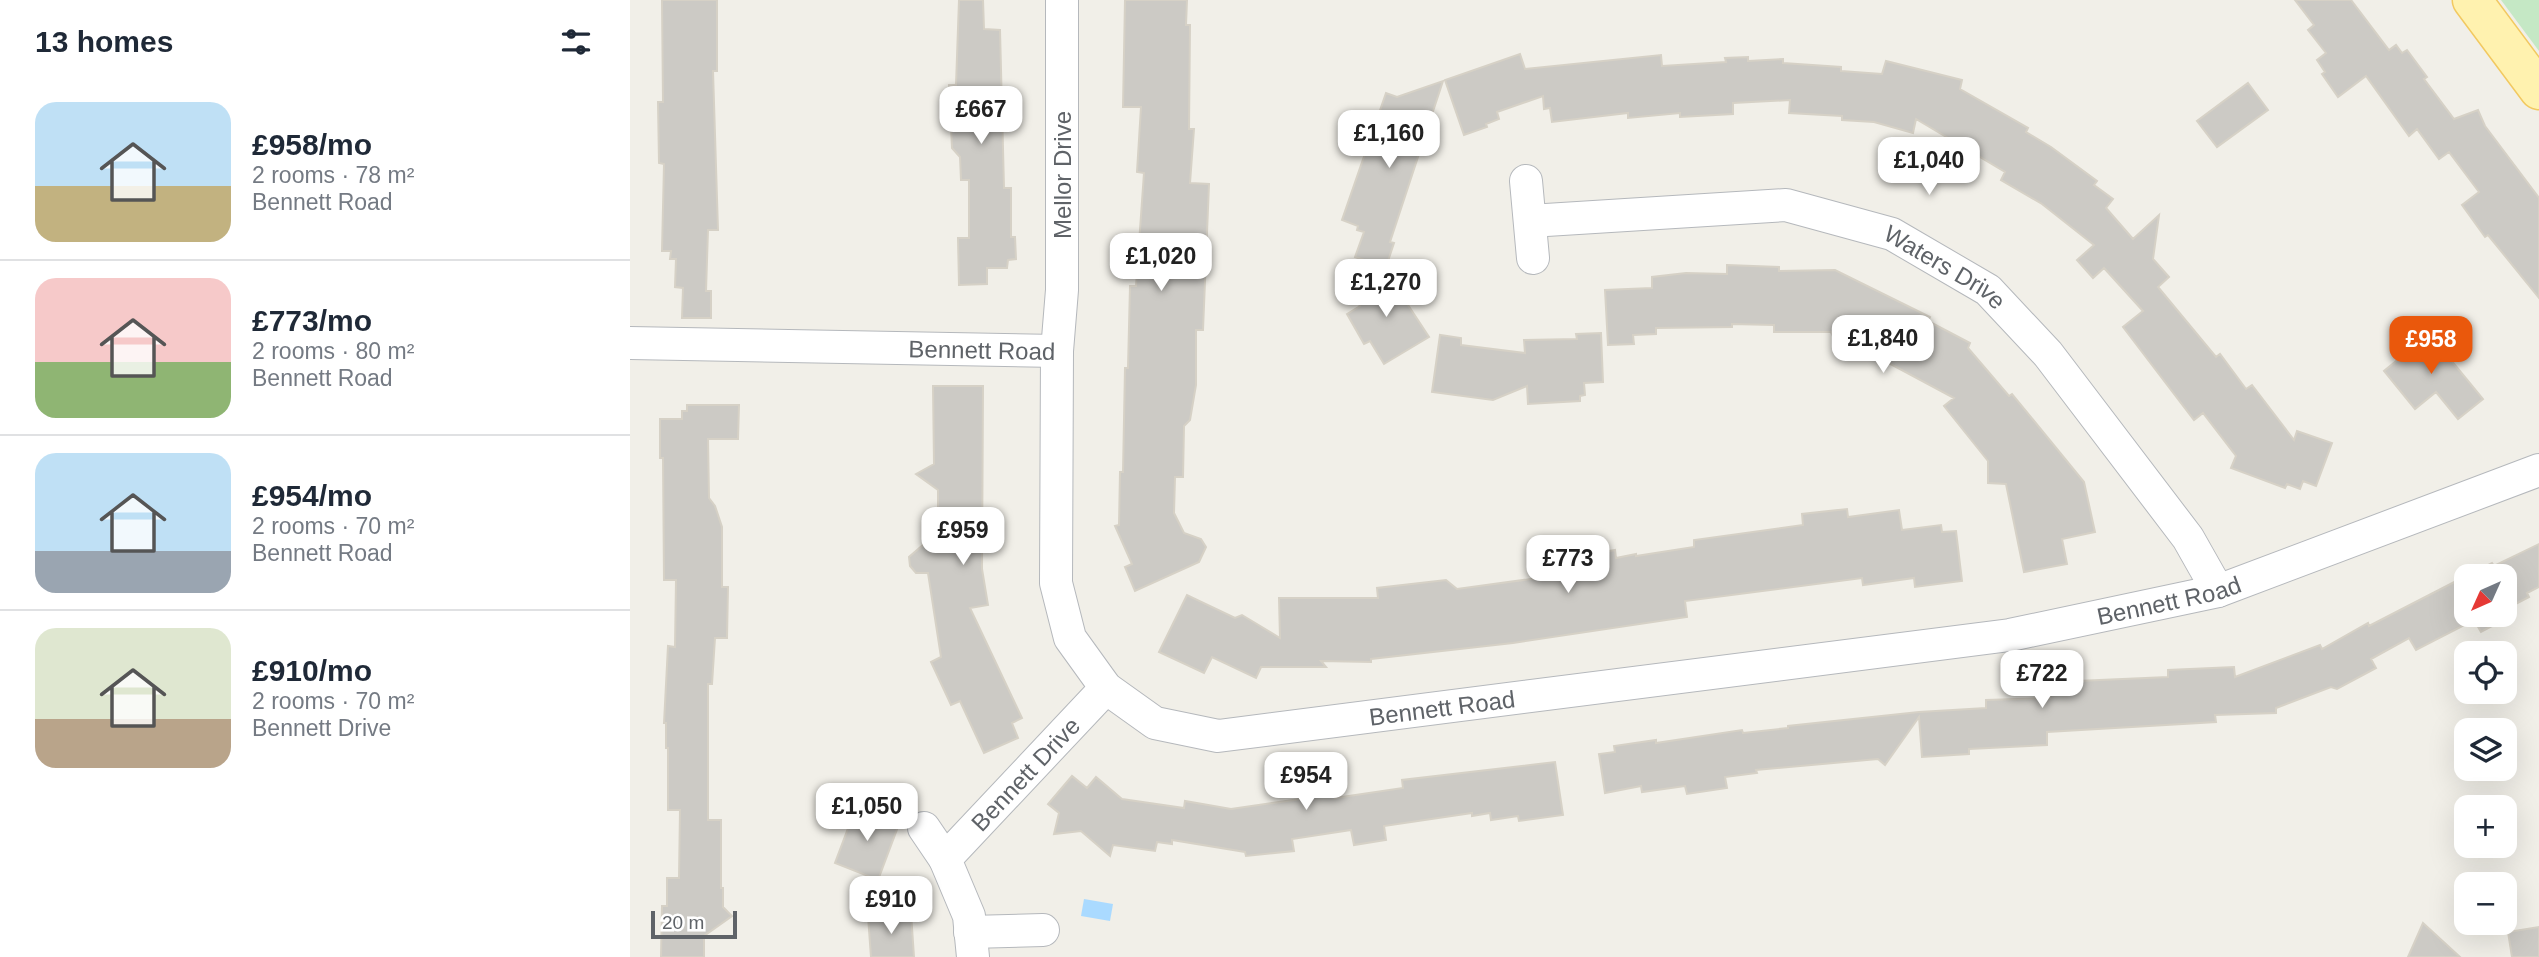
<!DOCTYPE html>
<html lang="en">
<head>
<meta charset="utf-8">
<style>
	body { margin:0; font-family:Arial,sans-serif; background:#f6f6f7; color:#1f2937; height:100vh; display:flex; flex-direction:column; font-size:26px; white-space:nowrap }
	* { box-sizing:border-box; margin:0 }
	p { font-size:23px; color:#747a83 }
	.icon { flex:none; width:38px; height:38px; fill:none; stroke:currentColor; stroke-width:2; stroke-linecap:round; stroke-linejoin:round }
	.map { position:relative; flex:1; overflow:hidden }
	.details { display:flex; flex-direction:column; background:#fff; width:630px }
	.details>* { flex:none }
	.needle { width:46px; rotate:225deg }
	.buttons { position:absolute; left:1824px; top:564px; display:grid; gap:14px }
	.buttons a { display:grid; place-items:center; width:63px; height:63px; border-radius:14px; background:#fff; box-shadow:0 7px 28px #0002; font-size:35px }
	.scale { position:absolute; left:21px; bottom:18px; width:86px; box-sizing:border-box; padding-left:7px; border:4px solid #5f6368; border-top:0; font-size:19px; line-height:24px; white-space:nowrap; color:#5f6368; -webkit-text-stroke:5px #fff; paint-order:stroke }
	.price { position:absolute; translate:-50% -60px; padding:0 16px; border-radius:14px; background:#fff; color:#222; font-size:23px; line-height:46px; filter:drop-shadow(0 2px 4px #0008) }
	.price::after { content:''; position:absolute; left:50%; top:42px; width:21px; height:16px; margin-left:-10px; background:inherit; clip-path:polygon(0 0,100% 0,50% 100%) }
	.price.on { background:#ea580c; color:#fff }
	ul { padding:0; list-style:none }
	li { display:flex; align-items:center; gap:21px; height:175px; padding:0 35px }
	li+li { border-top:2px solid #e0e1e3 }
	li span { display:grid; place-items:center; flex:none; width:196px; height:140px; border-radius:21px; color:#555 }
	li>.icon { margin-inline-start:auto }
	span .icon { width:84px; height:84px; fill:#fffc; stroke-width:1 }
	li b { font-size:30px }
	h2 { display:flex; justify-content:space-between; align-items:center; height:84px; padding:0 35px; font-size:30px }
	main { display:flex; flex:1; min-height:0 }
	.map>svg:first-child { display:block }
	.green { fill:#c5e8c5 }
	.water { fill:#aadaff }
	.building { fill:#cccac5; stroke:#d6d1c6; stroke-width:2 }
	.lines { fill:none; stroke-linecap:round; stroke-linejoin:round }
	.minor-casing { stroke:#b5b8bc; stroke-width:34 }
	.major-casing { stroke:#f2c960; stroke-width:41 }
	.minor { stroke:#fff; stroke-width:32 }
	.major { stroke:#fff2af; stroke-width:38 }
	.labels { text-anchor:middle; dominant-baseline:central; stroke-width:5; stroke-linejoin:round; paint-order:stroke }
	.street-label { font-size:24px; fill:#5f6368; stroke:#fff }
</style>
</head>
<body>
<main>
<section class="details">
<h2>13 homes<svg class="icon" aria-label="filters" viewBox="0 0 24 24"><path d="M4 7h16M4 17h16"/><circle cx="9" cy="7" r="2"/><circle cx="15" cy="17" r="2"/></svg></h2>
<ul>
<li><span style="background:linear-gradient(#bfe0f5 60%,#c2b280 0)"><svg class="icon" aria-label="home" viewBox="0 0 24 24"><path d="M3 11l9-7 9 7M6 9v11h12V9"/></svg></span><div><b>£958/mo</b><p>2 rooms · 78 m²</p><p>Bennett Road</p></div></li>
<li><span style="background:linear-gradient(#f6c9c9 60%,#8fb573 0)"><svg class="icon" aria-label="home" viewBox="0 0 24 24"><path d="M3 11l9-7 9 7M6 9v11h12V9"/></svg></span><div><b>£773/mo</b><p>2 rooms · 80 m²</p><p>Bennett Road</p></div></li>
<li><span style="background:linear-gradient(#bfe0f5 70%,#9aa5b1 0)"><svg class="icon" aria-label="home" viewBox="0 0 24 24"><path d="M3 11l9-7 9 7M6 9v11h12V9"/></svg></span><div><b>£954/mo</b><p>2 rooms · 70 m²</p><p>Bennett Road</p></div></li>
<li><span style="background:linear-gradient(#dfe7d0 65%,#b9a48a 0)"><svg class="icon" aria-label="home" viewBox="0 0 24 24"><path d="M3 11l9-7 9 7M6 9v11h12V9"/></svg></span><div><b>£910/mo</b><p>2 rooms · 70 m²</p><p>Bennett Drive</p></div></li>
</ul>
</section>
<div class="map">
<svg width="1909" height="957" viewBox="0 0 1909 957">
	<rect width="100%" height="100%" fill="#f1efe8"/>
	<!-- green -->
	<path class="green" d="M1871 0H1909V51Z"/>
	<!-- water -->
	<path class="water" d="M454 899 483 904 480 921 451 916Z"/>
	<!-- building -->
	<path class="building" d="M32 0H87V71H83L88 230H78L76 291H81V318H52L53 288 45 287 46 259H40L41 251H32L34 164 29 163 28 102H33Z
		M329 0H353L354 29 370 30 374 188H381V237H385L386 259 378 260 377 268H357V284L329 285 328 238H339V180H331L330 157 322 148 319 85H326Z
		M495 0H557L556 25H560L559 129H564L560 183 579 184 573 330H566V385L560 420 554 426 553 477H545L544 513 554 533 571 539 576 547 569 562 505 591 495 567 502 564 485 526 489 525 490 472H493L495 368H498L500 286H506L514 173 507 172 511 107H493Z
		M1665 0H1721L1759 50 1766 45 1772 53 1777 50 1797 77 1794 79 1824 119 1848 110 1855 126 1909 198V298L1858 235 1855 237 1832 205 1849 192 1819 152 1809 159 1787 129 1779 136 1736 76 1708 97 1692 74 1695 72 1687 60 1696 53 1678 30 1684 25Z
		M890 54 895 69 1031 55 1032 66 1096 62 1095 58 1118 57V61L1153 59V63L1211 67V71L1252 74 1256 61 1332 80 1330 89 1398 128 1396 132 1421 147 1467 181 1464 185 1483 199 1476 208 1503 239 1529 215 1523 259 1539 277 1528 287 1586 357 1590 354 1616 389 1622 385 1664 440 1667 431 1702 443 1686 486 1673 481 1670 489 1657 484 1655 488 1601 468 1606 456 1573 413 1564 420 1493 327 1513 311 1474 268 1463 278 1447 260 1464 245 1412 204 1371 180 1375 172 1286 119 1283 133 1244 122 1212 120V116L1159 113 1160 100 1103 103V114L1050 117V113L998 118V113L922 122 920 108 914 109 913 96 867 112 869 119 856 124 857 127 834 135 815 80Z
		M813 81 760 242 764 243 756 267 725 257 734 232 727 230 728 226 712 220 756 93 767 97Z
		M1618 83 1638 110 1587 147 1567 121Z
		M1097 265 1149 267V271L1205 270 1300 317 1298 321 1340 343 1338 348 1379 396 1382 394 1454 482 1465 532 1432 539 1437 564 1394 572 1376 484 1358 483V461L1314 406 1324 398 1240 353 1225 358 1209 350 1201 332H1144V325L1102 324V327L1026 328V334L1003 335 1004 344 978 345 975 290 1022 288V277L1056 273 1097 274Z
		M757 273 799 337 754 364 740 341 734 344 717 314 730 306 722 294Z
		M1787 332H1798L1853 399 1828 419 1806 392 1785 409 1754 371 1771 357 1774 342Z
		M971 333 973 382 954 383 955 395 950 396V401L898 404 897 386 863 400 802 392 810 335 831 338V345L895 353 894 340 947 339 946 334Z
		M303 386H353L352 569 358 605 340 608 392 718 382 723 388 738 354 753 330 701 321 705 301 662 311 657 298 573H286L280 566 279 557 294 544V525H308V490L286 474 304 464Z
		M57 405H109L108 439H78L79 498 85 506 92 527V587H98L97 638H85L82 684H78V820H91V888H93V907L102 916 74 936V957H31L32 906H37V878H49L50 810H38V748H36V723H34L38 646 45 647 46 580H34L33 458H30V419H52V411H57Z
		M1217 509 1218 517 1269 510 1272 530 1311 525 1312 532 1326 531 1332 581 1285 587 1284 578 1233 585 1232 578 1055 601 1057 617 883 643 741 659V662L691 661 696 667H631L626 678 582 657 574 673 529 652 557 595 605 618 612 615 650 638 649 598H748L747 588 816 580 827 589 908 578 907 573 930 569 929 563 934 562 933 559 985 550 986 558 1006 554V556L1064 547V540L1173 525 1172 514Z
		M1909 544V587L1897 593 1899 597 1874 610V576H1837L1862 563 1864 566Z
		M1836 576V614H1874V612L1877 618 1851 632 1844 620 1786 650 1779 638 1741 659 1746 668 1707 689 1701 687 1646 708V713L1585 715 1586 722 1417 732V745L1339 749V754L1292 757 1289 717 1255 765 1248 759 1126 770 1127 773 1095 777 1097 788 1057 794 1055 786 1012 792 1011 786 975 793 969 754 985 752 984 746 1026 740V743L1112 730 1113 733 1158 728V726L1289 712 1356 708V700L1420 698 1419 691 1426 690 1425 682 1538 677V670L1604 667 1605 677 1690 645 1692 649 1738 623 1739 626Z
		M925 762 933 815 889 821 888 816 861 820 860 813 842 816V813L754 826 756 840 724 845 721 830 662 839 664 851 616 856 615 852 542 840V844L527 842 525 851 483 845 480 856 451 831 424 834 429 813 418 804 442 776 457 788 466 777 492 799 554 808 555 801 601 809 705 794V798L773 788 772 780Z
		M226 807 269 824 248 880 205 863Z
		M281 913 284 957H241L238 916Z
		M1793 923 1830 957H1778Z
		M1909 927V957H1882L1878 932Z"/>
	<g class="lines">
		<!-- minor casing -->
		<g class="minor-casing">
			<g id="minor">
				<path id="s1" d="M432 0V290L427 351 426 583 440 638 476 688 525 723 588 736 1380 635 1588 591 1909 470"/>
				<path d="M896 181 903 258"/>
				<path id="s2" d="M900 221 1156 205 1262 234 1358 290 1418 354 1558 538 1588 591"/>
				<path id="s3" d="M0 343 427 351"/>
				<path d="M294 828 315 859"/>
				<path d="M340 932 413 930"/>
				<path id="s4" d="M343 957 339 916 315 859 476 688"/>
			</g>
		</g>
		<!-- major casing -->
		<g class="major-casing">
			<path id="major" d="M1842 0 1909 90"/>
		</g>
		<!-- minor -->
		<use href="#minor" class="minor"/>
		<!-- major -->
		<use href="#major" class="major"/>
	</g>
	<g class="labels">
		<!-- street labels -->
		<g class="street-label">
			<text transform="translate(432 175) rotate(-90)">Mellor Drive</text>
			<text stroke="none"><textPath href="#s2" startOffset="429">Waters Drive</textPath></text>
			<text stroke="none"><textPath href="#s3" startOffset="352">Bennett Road</textPath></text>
			<text stroke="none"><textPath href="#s1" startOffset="1787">Bennett Road</textPath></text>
			<text stroke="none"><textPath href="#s1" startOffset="1052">Bennett Road</textPath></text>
			<text stroke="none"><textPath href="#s4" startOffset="220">Bennett Drive</textPath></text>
		</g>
	</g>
</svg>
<div class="buttons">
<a><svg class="needle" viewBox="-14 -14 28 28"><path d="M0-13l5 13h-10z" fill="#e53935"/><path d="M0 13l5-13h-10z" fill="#747a83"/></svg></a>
<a><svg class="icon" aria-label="locate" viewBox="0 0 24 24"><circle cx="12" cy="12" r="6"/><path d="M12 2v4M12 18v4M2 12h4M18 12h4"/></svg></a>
<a><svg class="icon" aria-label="layers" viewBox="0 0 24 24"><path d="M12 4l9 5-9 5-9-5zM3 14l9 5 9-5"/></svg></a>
<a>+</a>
<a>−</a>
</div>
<div class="scale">20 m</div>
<b class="price" style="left:351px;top:146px">£667</b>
<b class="price" style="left:759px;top:170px">£1,160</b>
<b class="price" style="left:1299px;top:197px">£1,040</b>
<b class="price" style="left:531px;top:293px">£1,020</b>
<b class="price" style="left:756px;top:319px">£1,270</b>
<b class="price" style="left:1253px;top:375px">£1,840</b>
<b class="price on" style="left:1801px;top:376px">£958</b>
<b class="price" style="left:333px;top:567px">£959</b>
<b class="price" style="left:938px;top:595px">£773</b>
<b class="price" style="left:1412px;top:710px">£722</b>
<b class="price" style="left:676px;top:812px">£954</b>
<b class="price" style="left:237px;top:843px">£1,050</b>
<b class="price" style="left:261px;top:936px">£910</b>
</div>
</main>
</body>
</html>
